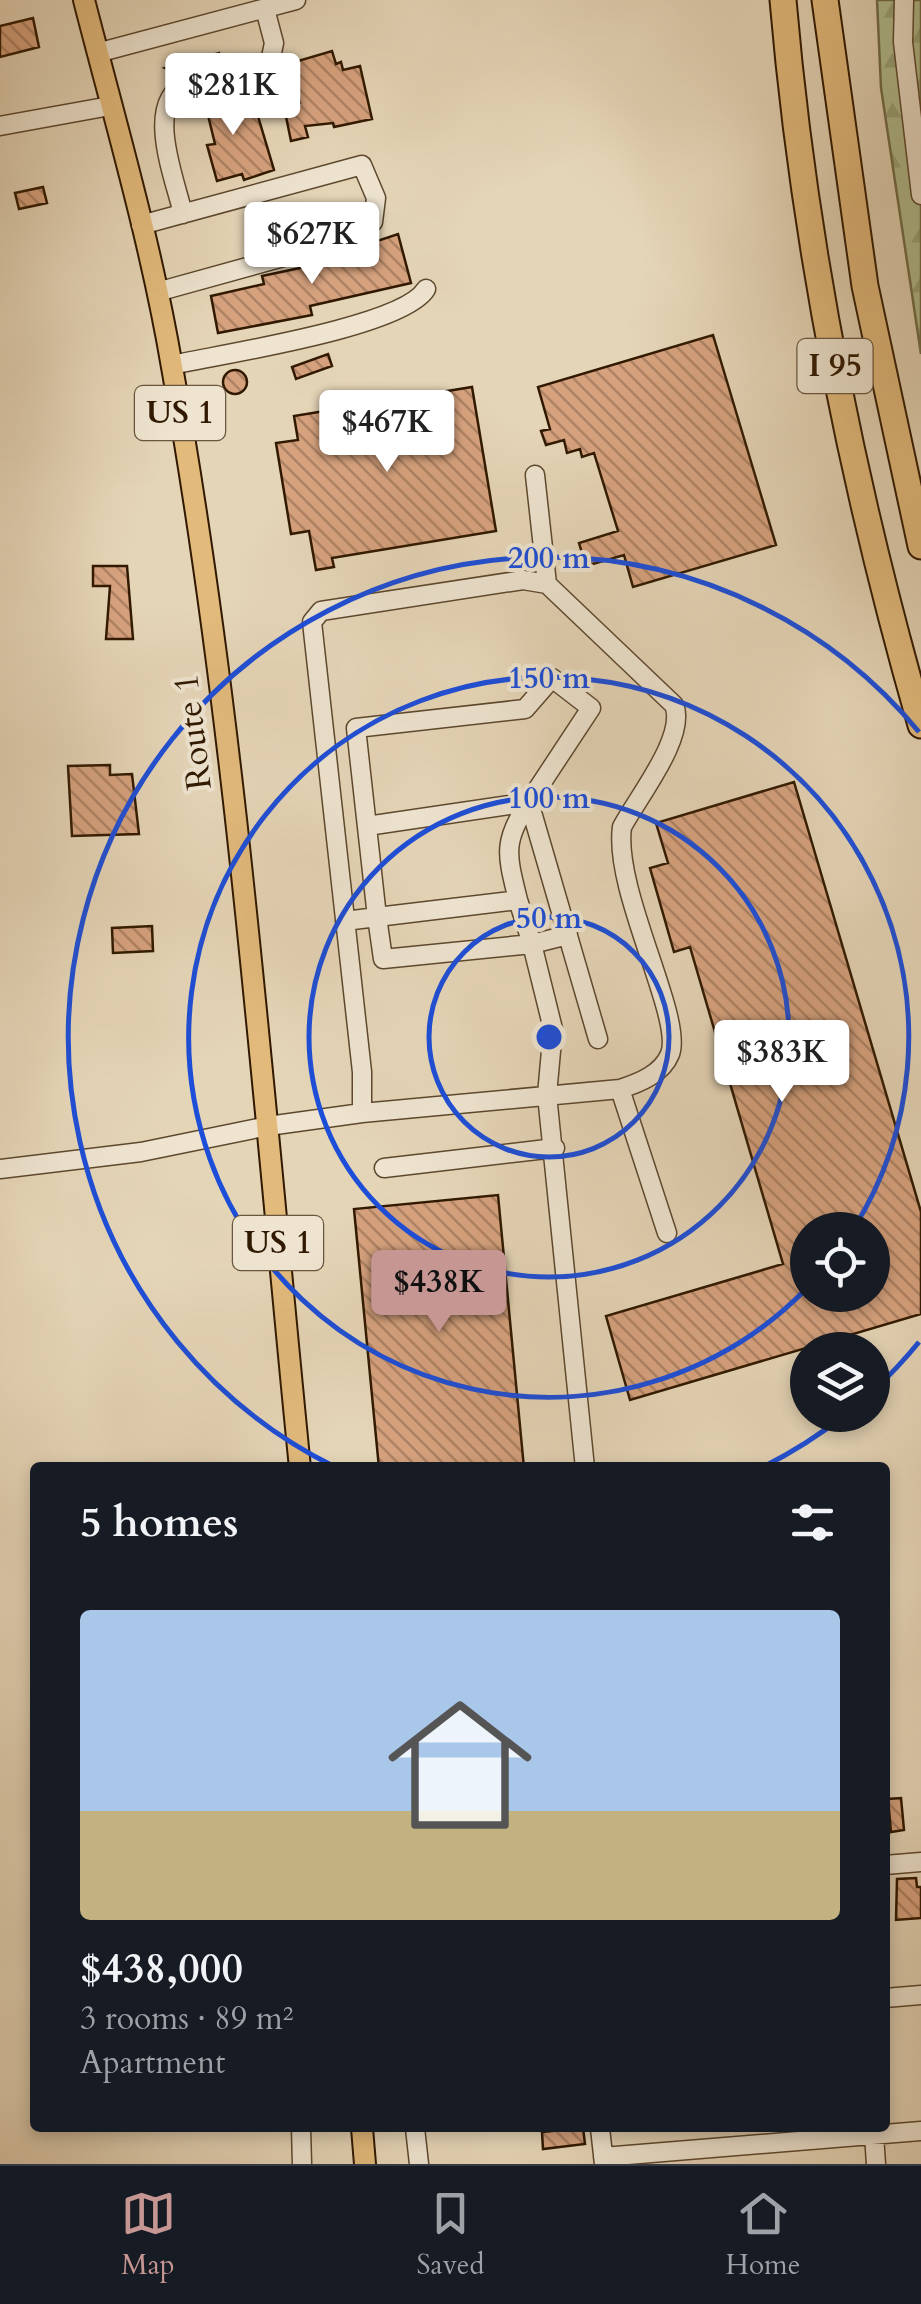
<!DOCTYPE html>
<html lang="en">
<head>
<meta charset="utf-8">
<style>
	body { margin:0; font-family:Cardo,serif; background:#20242c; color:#f1f3f6; height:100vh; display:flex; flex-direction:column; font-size:38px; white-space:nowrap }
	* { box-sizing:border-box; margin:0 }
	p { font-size:32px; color:#9ea1a6 }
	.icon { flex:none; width:55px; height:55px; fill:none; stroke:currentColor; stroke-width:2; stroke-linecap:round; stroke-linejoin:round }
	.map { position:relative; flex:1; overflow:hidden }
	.panel { position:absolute; left:30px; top:1462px; width:860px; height:670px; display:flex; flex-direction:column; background:#171b24; border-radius:10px; box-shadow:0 5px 15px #0003 }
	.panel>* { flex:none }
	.fabs { position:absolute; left:790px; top:1212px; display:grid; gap:20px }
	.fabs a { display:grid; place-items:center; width:100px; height:100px; border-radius:50%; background:#171b24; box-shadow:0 5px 15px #0003; font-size:50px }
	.price { position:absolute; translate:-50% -85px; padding:0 22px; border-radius:10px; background:#fff; color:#222; font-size:32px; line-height:65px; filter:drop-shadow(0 2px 5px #0008) }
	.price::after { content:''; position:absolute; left:50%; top:60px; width:30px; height:22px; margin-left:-15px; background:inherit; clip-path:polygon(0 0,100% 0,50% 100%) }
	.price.selected { background:#c59692; color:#111 }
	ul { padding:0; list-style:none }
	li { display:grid; align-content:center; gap:20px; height:530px; padding:0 50px }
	li span { display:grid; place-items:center; height:310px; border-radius:10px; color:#555 }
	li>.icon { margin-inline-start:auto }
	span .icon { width:180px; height:180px; fill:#fffc; stroke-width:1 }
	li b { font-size:42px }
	h2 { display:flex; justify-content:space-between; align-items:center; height:120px; padding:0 50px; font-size:42px }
	.menu { display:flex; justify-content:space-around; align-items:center; height:140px; border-top:2px solid #363941; background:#171b24; font-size:28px; color:#9ea1a6 }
	.menu a { display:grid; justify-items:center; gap:5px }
	.menu .selected { color:#c59692 }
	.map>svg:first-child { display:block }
	.forest { fill:url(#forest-firs); stroke:#706c48; stroke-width:2.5 }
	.building { fill:url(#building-back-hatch); stroke:#301900; stroke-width:2.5; fill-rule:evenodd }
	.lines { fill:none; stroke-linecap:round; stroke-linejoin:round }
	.minor-casing { stroke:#5d482e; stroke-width:21 }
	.major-casing { stroke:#301900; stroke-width:24 }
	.highway-casing { stroke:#301900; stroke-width:29 }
	.minor { stroke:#eee4d0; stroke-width:18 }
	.major { stroke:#e2ba7c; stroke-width:20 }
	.highway { stroke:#e2ba7c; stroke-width:25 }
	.ring { fill:none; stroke:#1d4ed8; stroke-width:5 }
	.labels { text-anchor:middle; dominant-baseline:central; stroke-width:8; stroke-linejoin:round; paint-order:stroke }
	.shield { fill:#eee4d0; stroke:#69563e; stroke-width:2.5 }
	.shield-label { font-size:32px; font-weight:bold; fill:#301900 }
	.street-label { font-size:35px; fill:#301900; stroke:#eee4d0 }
	.centre { fill:#1d4ed8; stroke:#eee4d0; stroke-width:5 }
	.ring-label { font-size:30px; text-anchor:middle; font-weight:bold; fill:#1d4ed8; stroke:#eee4d0; stroke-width:8; stroke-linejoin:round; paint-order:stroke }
</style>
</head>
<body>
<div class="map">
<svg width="921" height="2164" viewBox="0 0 921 2164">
	<defs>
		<pattern id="forest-firs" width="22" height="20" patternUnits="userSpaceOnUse" patternTransform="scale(2.5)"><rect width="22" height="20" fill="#b1be91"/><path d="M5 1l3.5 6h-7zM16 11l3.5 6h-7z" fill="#99a37b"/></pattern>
		<pattern id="building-back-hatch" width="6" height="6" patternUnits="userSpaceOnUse" patternTransform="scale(2.5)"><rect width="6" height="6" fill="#d6a27e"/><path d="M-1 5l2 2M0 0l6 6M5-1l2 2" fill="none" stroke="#ae8365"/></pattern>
	</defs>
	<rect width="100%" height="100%" fill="#e5d5b7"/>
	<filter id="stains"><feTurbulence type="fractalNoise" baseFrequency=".002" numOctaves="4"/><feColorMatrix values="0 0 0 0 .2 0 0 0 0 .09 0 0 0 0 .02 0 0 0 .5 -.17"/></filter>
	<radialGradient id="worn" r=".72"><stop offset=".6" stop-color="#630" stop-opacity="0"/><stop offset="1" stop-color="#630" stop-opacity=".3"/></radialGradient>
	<!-- forest -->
	<path class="forest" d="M877 0H921V354L881 88Z"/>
	<!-- building -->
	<path class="building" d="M33 18 39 47 0 57V26Z
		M332 51 336 64 341 62 343 70 360 66 372 119 334 127 333 123 305 126 308 137 291 141 284 107 300 103 291 63Z
		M219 53 221 64 178 74 165 68Z
		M227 88 234 118 257 113 274 170 244 180 242 174 217 181 207 145 215 144 205 103 185 108 184 101 192 95Z
		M43 187 47 203 19 209 15 193Z
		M398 234 411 283 310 306 312 315 218 333 211 296 264 284 262 276 371 253 368 244Z
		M713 335 776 545 633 587 624 555 586 566 579 543 618 531 594 453 582 457 580 449 567 453 564 440 546 445 541 431 550 429 538 387Z
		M328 354 332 366 296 379 292 367Z
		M223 382a12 12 0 1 1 24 0a12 12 0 1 1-24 0Z
		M472 387 496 531 332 558 334 567 316 570 309 531 291 534 276 443 298 440 294 416Z
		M93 566H127L133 639H106L110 586H93Z
		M110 765V775L132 774 139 834 72 836 68 766Z
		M794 782 921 1212V1314L630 1400 606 1316 783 1264 690 947 674 952 650 868 668 863 656 823ZM808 1230H872V1295H808Z
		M152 926 153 951 113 953 112 928Z
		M498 1195 524 1468H379L354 1209Z
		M901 1798 904 1830 891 1832 888 1799Z
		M916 1878 917 1887H921V1918L896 1920 897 1879Z
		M583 2128 585 2144 543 2149 542 2132Z"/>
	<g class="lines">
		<!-- minor casing -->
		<g class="minor-casing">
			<path id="minor" d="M904 0 903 42 921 195
				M97 53 296 0
				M0 126 110 106
				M183 214C175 178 143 103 187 83L269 67 274 43 265 9
				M141 225 362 165 376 198 373 222 352 238 157 292
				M172 365C222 354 403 327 426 289
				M535 475 547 584
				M529 802C502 842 507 855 518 900L377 917 383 959 532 944 553 1029 547 1095 585 1468
				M367 826 529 802
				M518 900 532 944 568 935
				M345 921 377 917 356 728 525 709 552 678 591 708 529 802 598 1039
				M620 1089 667 1233
				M384 1168 555 1148
				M0 1169 141 1152 268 1126 362 1113 620 1089C639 1083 662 1074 670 1054 684 1018 613 891 622 827 638 797 687 736 674 705L547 584 523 580 321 611 312 622 362 1072V1113
				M885 1865 921 1862
				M885 1998 921 1995
				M301 2128 302 2164
				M415 2128 419 2164
				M600 2128 604 2164
				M874 2135 876 2164
				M603 2157 921 2131"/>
		</g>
		<!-- major casing -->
		<g class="major-casing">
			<path id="major" d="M84 0C115 121 151 243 172 367 237 731 263 1100 300 1468
				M362 2128 365 2164"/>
		</g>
		<!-- highway casing -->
		<g class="highway-casing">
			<path id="highway" d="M783 0C804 245 853 488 921 725
				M825 0 865 286 921 546"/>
		</g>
		<!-- minor -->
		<use href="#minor" class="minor"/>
		<!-- major -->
		<use href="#major" class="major"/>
		<!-- highway -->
		<use href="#highway" class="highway"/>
	</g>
	<!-- distance rings -->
	<g class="ring">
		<circle cx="549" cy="1037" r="120"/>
		<circle cx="549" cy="1037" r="240"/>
		<path d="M806 1289A360 360 0 1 1 854 1228"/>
		<path d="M919 1342A480 480 0 0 1 873 1391M845 1415A480 480 0 0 1 763 1467M335 1467A480 480 0 1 1 919 732"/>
	</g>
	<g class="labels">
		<!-- shield labels -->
		<g class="shield">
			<rect x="797.5" y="339" width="75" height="54" rx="8"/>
			<rect x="135" y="386" width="90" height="54" rx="8"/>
			<rect x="233" y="1216" width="90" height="54" rx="8"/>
		</g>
		<g class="shield-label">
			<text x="835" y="366">I 95</text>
			<text x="180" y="413">US 1</text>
			<text x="278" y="1243">US 1</text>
		</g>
		<!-- street labels -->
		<g class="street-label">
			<text transform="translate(193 732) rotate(-97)">Route 1</text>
		</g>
	</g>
	<circle cx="549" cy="1037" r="15" class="centre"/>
	<g class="ring-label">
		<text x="549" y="568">200 m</text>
		<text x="549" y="688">150 m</text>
		<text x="549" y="808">100 m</text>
		<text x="549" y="928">50 m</text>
	</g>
	<rect width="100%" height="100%" filter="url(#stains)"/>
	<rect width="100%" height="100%" fill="url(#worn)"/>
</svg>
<div class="fabs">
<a><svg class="icon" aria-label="locate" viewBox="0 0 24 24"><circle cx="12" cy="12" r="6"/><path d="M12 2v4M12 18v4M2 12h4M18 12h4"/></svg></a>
<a><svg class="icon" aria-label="layers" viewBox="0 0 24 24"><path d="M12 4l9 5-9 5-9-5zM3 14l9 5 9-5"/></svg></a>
</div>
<b class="price" style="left:233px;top:138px">$281K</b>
<b class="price" style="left:312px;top:287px">$627K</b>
<b class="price" style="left:387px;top:475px">$467K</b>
<b class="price" style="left:782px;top:1105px">$383K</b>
<b class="price selected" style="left:439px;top:1335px">$438K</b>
<section class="panel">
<h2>5 homes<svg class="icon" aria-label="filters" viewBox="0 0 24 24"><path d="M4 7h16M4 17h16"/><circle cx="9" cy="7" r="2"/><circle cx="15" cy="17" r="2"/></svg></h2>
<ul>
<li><span style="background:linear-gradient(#a9c7e8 65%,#c2b280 0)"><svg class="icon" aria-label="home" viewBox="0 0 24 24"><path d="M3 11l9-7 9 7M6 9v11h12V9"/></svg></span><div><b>$438,000</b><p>3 rooms · 89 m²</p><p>Apartment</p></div></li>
</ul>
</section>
</div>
<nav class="menu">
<a class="selected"><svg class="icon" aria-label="map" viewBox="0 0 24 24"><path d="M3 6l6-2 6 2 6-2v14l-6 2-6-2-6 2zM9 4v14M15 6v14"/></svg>Map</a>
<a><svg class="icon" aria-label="saved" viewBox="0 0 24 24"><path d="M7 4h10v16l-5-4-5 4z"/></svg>Saved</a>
<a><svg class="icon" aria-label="home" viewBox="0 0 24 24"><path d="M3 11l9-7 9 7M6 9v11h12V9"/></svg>Home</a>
</nav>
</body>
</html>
